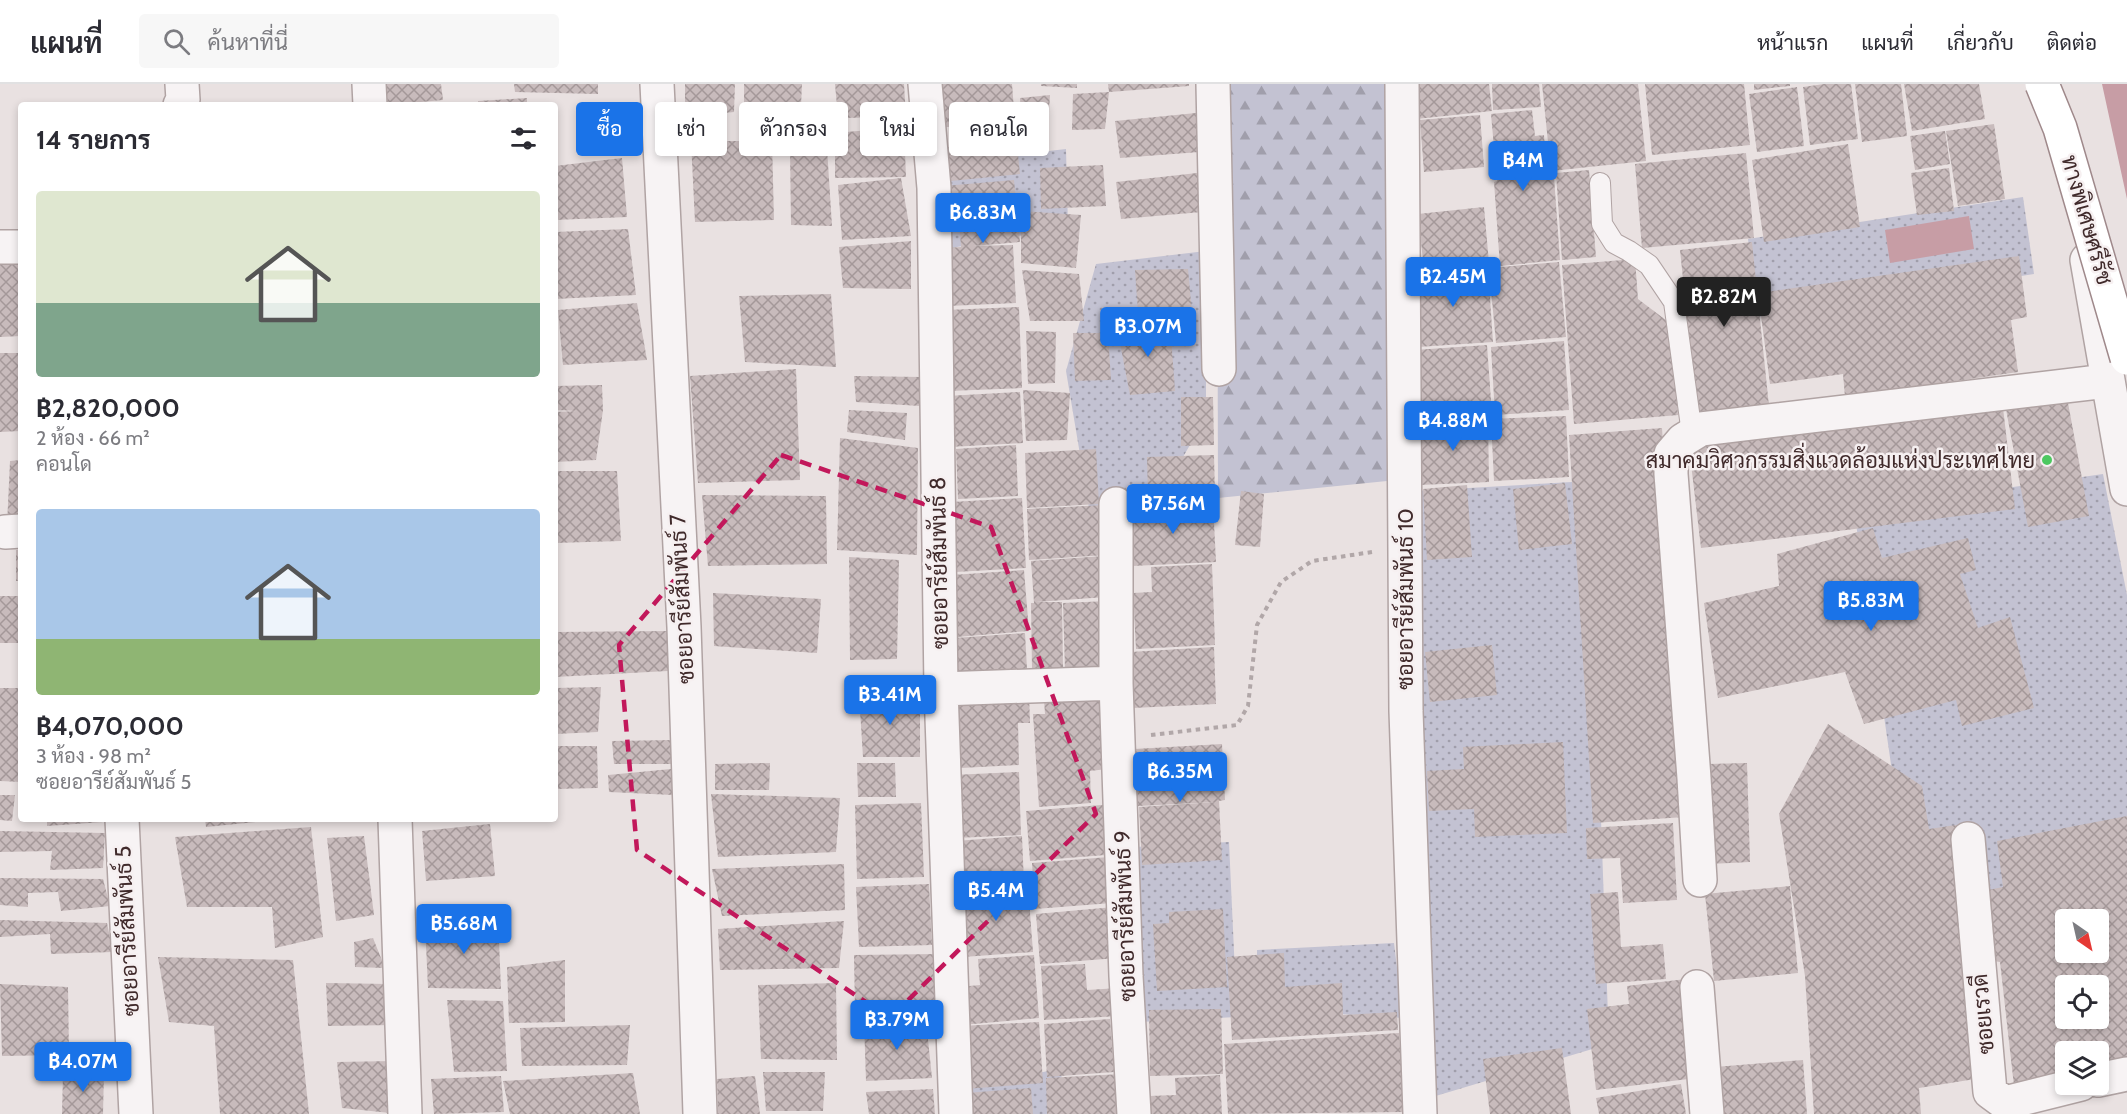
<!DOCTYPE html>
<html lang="th">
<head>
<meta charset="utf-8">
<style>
	body { margin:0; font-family:Cabin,Sarabun,sans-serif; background:#f7f7f7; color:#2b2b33; height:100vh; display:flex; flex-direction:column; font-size:22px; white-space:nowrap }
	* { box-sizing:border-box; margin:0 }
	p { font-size:20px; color:#7c7c81 }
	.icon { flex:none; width:33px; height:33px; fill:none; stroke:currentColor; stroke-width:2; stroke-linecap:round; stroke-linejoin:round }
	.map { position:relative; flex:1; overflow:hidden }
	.sheet { position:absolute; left:18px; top:18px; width:540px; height:720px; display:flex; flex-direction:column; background:#fff; border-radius:6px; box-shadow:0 3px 9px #0003 }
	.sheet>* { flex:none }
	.hud { position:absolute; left:576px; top:18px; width:570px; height:54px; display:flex; gap:12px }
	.needle { width:39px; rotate:146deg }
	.buttons { position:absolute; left:2055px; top:825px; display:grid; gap:12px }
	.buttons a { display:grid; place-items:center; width:54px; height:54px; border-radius:6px; background:#fff; box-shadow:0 3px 9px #0003; font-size:30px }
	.price { position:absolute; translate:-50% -51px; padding:0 14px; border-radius:6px; background:#1a73e8; color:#fff; font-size:20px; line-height:39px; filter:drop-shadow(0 2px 3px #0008) }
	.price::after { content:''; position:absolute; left:50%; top:36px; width:18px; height:14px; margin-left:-9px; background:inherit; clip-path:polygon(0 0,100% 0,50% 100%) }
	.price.active { background:#222; color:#fff }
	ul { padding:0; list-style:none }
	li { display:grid; align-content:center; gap:12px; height:318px; padding:0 18px }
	li span { display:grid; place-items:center; height:186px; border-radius:6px; color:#555 }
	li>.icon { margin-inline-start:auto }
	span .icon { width:108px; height:108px; fill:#fffc; stroke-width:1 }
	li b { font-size:26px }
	h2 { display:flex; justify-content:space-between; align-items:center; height:72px; padding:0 18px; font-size:26px }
	.tag { padding:0 21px; border-radius:6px; background:#fff; box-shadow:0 3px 9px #0003; font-size:21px; line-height:54px }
	.tag.active { background:#1a73e8; color:#fff }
	header { display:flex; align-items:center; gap:36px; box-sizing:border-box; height:84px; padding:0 30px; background:#fff; border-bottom:2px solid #e1e1e2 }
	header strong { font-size:28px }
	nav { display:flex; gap:33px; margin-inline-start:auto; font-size:21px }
	.search { width:420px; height:54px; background:#f7f7f7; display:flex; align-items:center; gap:15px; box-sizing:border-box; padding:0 21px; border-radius:6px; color:#7c7c81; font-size:22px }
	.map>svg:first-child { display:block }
	.grass { fill:url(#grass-dots) }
	.forest { fill:url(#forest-firs) }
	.water { fill:#c79da5 }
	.building { fill:url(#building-cross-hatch); fill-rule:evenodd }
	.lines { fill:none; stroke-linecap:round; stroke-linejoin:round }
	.service-casing { stroke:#b0a3a3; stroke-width:22 }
	.minor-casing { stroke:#b0a3a3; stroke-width:36 }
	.path { stroke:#b1a7a8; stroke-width:4; stroke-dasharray:4.5 4.5; stroke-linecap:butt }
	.service { stroke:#f7f3f4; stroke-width:20 }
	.minor { stroke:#f7f3f4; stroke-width:33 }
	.motorway-bridge-casing { stroke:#9f898b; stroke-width:36; stroke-linecap:butt }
	.motorway-bridge { stroke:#fff; stroke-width:33 }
	.marked { fill:none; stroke:#c2185b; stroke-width:4.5; stroke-dasharray:12 8; stroke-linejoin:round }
	.poi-dot { fill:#4cc860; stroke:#f6f0f1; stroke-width:2 }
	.labels { text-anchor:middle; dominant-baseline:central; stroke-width:5; stroke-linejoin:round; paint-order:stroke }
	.street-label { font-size:22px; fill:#402a2b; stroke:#f6f0f1 }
	.poi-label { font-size:22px; fill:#402a2b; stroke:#f6f0f1; text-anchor:end }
</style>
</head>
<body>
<header>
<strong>แผนที่</strong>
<div class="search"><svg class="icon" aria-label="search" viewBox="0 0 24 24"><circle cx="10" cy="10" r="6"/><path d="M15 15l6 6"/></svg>ค้นหาที่นี่</div>
<nav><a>หน้าแรก</a><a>แผนที่</a><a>เกี่ยวกับ</a><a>ติดต่อ</a></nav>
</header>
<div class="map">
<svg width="2127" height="1030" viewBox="0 0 2127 1030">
	<defs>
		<pattern id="grass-dots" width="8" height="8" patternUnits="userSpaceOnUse" patternTransform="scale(1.5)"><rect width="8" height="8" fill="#c3c2d2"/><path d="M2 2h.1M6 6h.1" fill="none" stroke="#a09eab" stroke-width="1.8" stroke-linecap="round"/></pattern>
		<pattern id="forest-firs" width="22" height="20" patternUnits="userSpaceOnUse" patternTransform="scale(1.5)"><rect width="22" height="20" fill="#c3c2d2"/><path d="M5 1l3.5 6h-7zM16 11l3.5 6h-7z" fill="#a09eab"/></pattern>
		<pattern id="building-cross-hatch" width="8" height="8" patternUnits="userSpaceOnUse" patternTransform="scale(1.5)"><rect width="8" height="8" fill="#c8bbbc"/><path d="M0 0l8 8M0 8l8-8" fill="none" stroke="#a49899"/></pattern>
	</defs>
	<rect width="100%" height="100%" fill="#e9e1e1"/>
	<!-- grass -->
	<path class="grass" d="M1066 65 1068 143 946 165V79Z
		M2023 113 2034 190 1759 233 1748 155Z
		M1206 167V333L1152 427 1091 436 1066 287 1096 180Z
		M2103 390 2127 511V767L1916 852 1854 426Z
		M1589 397 1609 960 1429 1014 1416 407Z
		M1229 758 1237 933 1139 938 1134 763Z
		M1394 859 1403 934 1257 925V866Z
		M1061 985 1064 1030H961L960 1002Z"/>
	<!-- forest -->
	<path class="forest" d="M1217 0H1386L1387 397 1218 414Z"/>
	<!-- water -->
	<path class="water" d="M2102 0H2127V115Z
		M1969 132 1974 165 1890 179 1885 146Z"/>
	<!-- building -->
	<path class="building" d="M386 0H441L443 16 388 21Z
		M514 0H598V10L515 8Z
		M685 0H735L734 28 685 33Z
		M744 0H802L800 44 744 41Z
		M835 0H904L906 33 838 34Z
		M931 0H1012L1015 38 934 44Z
		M1041 0H1077V4L1041 2Z
		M1108 0H1189V2L1109 8 1105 45 1072 46 1073 10 1109 8Z
		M1413 0H1489L1492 27 1416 35Z
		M1492 0H1539L1541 23 1493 26Z
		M1542 0H1638L1646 77 1551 87Z
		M1645 0H1744L1750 61 1652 71Z
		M1754 0H1790V2L1754 6Z
		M1824 0H1851L1858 55 1810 61 1803 3Z
		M1855 0H1901L1907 52 1862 58Z
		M1904 0H1979L1985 35 1912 47Z
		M1797 3 1804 62 1757 68 1749 10Z
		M1050 11 1047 63 1022 61 1020 14Z
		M527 14V21H478V17Z
		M1532 26 1535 52 1544 51 1547 92 1515 96 1554 93 1560 176 1500 182 1494 98 1497 97 1491 30Z
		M1196 29 1200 68 1120 74 1115 37Z
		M1480 31 1484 83 1424 88 1420 36Z
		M1994 40 2005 115 1958 122 1946 47Z
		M1015 41 1020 90 941 98 938 64 977 60 975 45Z
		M904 43 906 93 835 94V49Z
		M1945 47 1950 80 1915 86 1910 52Z
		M691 57H772L774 136 695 138Z
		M1848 60 1860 143 1764 158 1752 76Z
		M790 63 827 64 832 142 791 141Z
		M1746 69 1754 154 1642 164 1635 80Z
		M622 74 627 133 555 136V82Z
		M1103 81 1106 122 1041 125 1040 84Z
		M1949 84 1954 127 1917 131 1911 89Z
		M1589 86 1596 173 1562 176 1556 89Z
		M1197 89 1202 128 1121 135 1116 98Z
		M901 94 911 152 842 156 838 101Z
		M1014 96 1020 158 973 162 1013 161 1016 219 948 222 945 164 961 163 958 123 946 124 944 102Z
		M1484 123 1489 179 1424 186 1418 130Z
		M1021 127 1081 131 1076 184 1021 179Z
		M628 145 636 211 555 215V148Z
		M911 157V205L843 204 839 163Z
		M1752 158 1769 322 1697 330 1680 166Z
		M2019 172 2027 233 2011 236 2018 288 1845 313 1843 290 1770 300 1758 209Z
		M1635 175 1638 215 1671 240 1678 331 1574 340 1562 181Z
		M21 178V252L0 253V180Z
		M1559 178 1566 253 1496 259 1489 184Z
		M1188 185 1192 229 1138 228 1135 186Z
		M1488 185 1493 258 1418 263 1414 190Z
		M1022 186 1079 190 1084 237H1030Z
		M831 210 836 283 745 278 739 212Z
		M637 219 647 276 563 281 558 226Z
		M1019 223 1022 304 949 307 946 226Z
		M1170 238 1175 307 1130 311 1117 244Z
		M1026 247 1056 248 1055 299 1028 300Z
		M1073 249H1108L1111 296 1075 297Z
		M1564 257 1569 326 1495 331 1491 263Z
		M1487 261 1492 330 1419 336 1415 266Z
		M0 269H21V347L0 348Z
		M796 285 800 396 698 399 690 292Z
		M854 292 921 293 920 322 856 318Z
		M602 301 603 326 596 376 555 378V328L577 327 555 326V302Z
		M1023 306 1070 309 1067 356 1026 357Z
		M1020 308 1023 359 949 363 947 312Z
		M2066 308 2089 432 2028 443 2005 320Z
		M1181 313H1213L1214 361 1181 362Z
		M2003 324 2015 425 1701 464 1689 363Z
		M849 326 907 329 905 356 847 348Z
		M1566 332 1569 393 1494 397 1491 335Z
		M1488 335 1489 398 1420 401 1417 338Z
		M1662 344 1685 733 1593 739 1569 351Z
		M840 354 918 364 917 471 837 466Z
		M1016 361 1018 412 958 415 956 365Z
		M1096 365 1099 420 1027 424 1025 369Z
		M1214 371 1215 411 1148 413 1147 373Z
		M21 376V439L7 441 10 377Z
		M555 387H617L621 457 555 459Z
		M1565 399 1572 460 1519 466 1513 405Z
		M1467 401 1472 473 1427 476 1423 405Z
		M1241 407 1264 410 1260 463 1235 461Z
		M702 411 826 412 827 480 708 482Z
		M1022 414 1026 484 955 488 951 418Z
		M1213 419 1216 478 1132 482 1130 424Z
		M1104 421 1107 471 1029 476 1027 425Z
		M1873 444 1882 474 1968 454 1976 486 1960 490 1978 544 2010 533 2034 624 1962 642 1956 616 1864 640 1845 588 1718 614 1704 519 1779 502 1777 470Z
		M16 466H21V497H16Z
		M1104 472 1106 513 1036 518H1062L1063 585H1032L1031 519H1034L1031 477Z
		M849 473 899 476 897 575 850 576Z
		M1212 480 1215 561 1136 565 1133 509 1152 508 1151 483Z
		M1024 486 1029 547 956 553 952 491Z
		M713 509 821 515 817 569 714 562Z
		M0 512H21V559H0Z
		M1108 517 1110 584 1065 586 1063 519Z
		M670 547 668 587 555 593V548Z
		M1025 549 1027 585 957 590 955 554Z
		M1492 561 1497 611 1430 618 1425 568Z
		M1214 563 1216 620 1133 624 1130 568Z
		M601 603 598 648 555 650V604Z
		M0 604H21V698L0 697Z
		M859 610 920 612V673H863Z
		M1029 610 1030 639H1018L1019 681 961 684 958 614Z
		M1102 611 1107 685 1090 687 1091 719 1039 723 1033 630H1045L1044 616Z
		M1828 640 1922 702 1929 745 1956 741 1975 995 1919 1004 1921 1030H1814L1805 892 1779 730Z
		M674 656 677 680H614L612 657Z
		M1563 658 1567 749 1475 753 1474 725 1429 727 1427 687 1464 685 1463 663Z
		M1222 660 1225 716 1219 717 1222 776 1142 781 1139 723 1216 718 1138 722 1135 665Z
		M555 662H597L598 704 555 705Z
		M770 679 769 706H715V680Z
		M857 679H895L896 713H858Z
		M1747 679 1750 778 1710 780 1707 680Z
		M671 685 673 711 609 708 608 691Z
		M1019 688 1021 751 955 754 952 691Z
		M711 710 840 714 836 768 718 773Z
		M0 711H15L12 737 0 736Z
		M921 719 924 793 857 795 855 721Z
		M1114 720 1118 770 1030 777 1026 727Z
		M2127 732V977L2098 983V968H2066V990L2014 1002 2000 878 1987 876 1983 807 2003 803 1997 757ZM2066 836H2098V868H2066ZM2066 902H2098V934H2066Z
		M47 735H103V738L47 742Z
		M205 735H265V737L206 743Z
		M1673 739 1677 816 1623 819 1620 774 1587 775 1586 744Z
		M490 740 495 792 426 797 422 747Z
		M311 743 323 853 275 864 272 823H187L175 753Z
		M0 747 105 749 103 784 50 786 52 767 0 768Z
		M364 752 374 831 336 837 327 754Z
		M1022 752 1024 799 959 803 956 757Z
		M1109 773 1112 819 1035 825 1032 779Z
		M844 780 845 826 722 832 712 785Z
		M0 794 103 795 110 822 61 827 58 808 28 809V823L0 821Z
		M929 800 932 861 859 863 856 803Z
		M1028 802 1033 868 963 873 958 808Z
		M1790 802 1798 889 1714 897 1705 810Z
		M1618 808 1621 863 1663 860 1666 895 1596 900 1590 810Z
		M1114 823 1118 874 1040 880 1036 830Z
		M1223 825 1227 903 1157 907 1153 840 1169 839V828Z
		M498 834 501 905 428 904 425 840Z
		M0 836 107 839 113 868 51 870 50 850 0 853Z
		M844 837 839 884 720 886 718 845Z
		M373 854 385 884 355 883 354 858Z
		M1284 869 1285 903 1342 899 1343 931 1397 928 1398 946 1232 956 1227 873Z
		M937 870V930L855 927 854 871Z
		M1034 871 1039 934 962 941 959 903 980 901 978 875Z
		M158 873 293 876 309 1030H220L214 942 169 938Z
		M565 876V938L509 939 507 883Z
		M1085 880 1087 906 1119 904 1121 932 1044 936 1041 882Z
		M1686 895 1697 994 1596 1006 1587 925 1629 920 1627 902Z
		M326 899 389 900 395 941 328 942Z
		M836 899 837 976 761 975 758 901Z
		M0 900 68 903 69 971 2 972Z
		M447 916 503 917 507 987 454 988Z
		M1221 925 1223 990 1150 992 1149 926Z
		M1110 935 1114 988 1047 993 1044 940Z
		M926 936 932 994 866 997 864 938Z
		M1039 938 1043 999 965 1005 961 942Z
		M630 941 627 981 522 982 520 944Z
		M1399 949 1404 1028 1228 1030 1224 960Z
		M1562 964 1571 1030H1490L1483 975Z
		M1803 976 1807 1030H1718L1715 983Z
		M394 977 400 1030 342 1024 337 978Z
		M104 987 103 1030H62L63 989Z
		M763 988H825L823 1027H766Z
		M633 989 640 1030H510L503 997Z
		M1122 990 1124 1030H1047L1046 994Z
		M1220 991 1222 1030H1150L1149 1012 1176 1011 1175 994Z
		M501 992 504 1028 434 1030 431 995Z
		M755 992 760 1030H718L717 995Z
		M1681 1000 1686 1030H1599L1596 1014Z
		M1031 1004 1033 1030H968L966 1009Z
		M933 1005 935 1030H869L866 1008Z"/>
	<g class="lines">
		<!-- service casing -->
		<g class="service-casing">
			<path id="service" d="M1600 99 1602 140 1614 159 1629 167 1649 181 1674 218 1692 350"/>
		</g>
		<!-- minor casing -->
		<g class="minor-casing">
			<path id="minor" d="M369 0 370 21
				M657 0 684 543 700 1030
				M925 0 934 104 941 605 956 1030
				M1213 0 1219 285
				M1402 0 1406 627 1420 1030
				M180 21 183 16 182 0
				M0 163H21
				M2087 176 2127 405
				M1116 420V599L1126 892 1134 1030
				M5 448 21 447
				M941 605 1116 599
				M122 735 136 1030
				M395 735 405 1030
				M1968 755 1990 1008 2005 1019 2081 1000
				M1700 796 1694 694 1671 390V370L1683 356 1701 345 2107 297
				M1697 903 1707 1030
				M2098 996 2127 990"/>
		</g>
		<!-- path -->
		<path class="path" d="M1151 651 1237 641 1248 622 1257 541 1281 498 1312 477 1372 468"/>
		<!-- service -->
		<use href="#service" class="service"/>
		<!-- minor -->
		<use href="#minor" class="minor"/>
		<!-- motorway-bridge casing -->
		<g class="motorway-bridge-casing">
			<path id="motorway-bridge" d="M2042 0 2060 44 2127 274"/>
		</g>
		<!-- motorway-bridge -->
		<use href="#motorway-bridge" class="motorway-bridge"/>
	</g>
	<!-- marked area -->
	<path class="marked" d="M781 371 991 443 1096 730 890 934 637 766 619 561Z"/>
	<!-- markers -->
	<circle class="poi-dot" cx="2047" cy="376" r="6"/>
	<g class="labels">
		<!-- street labels -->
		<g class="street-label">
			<text transform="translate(2087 136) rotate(74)">ทางพิเศษศรีรัช</text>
			<text transform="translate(939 479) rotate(-91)">ซอยอารีย์สัมพันธ์ 8</text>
			<text transform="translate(682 515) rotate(-93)">ซอยอารีย์สัมพันธ์ 7</text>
			<text transform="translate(1405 515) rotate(-90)">ซอยอารีย์สัมพันธ์ 10</text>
			<text transform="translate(1125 832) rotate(-92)">ซอยอารีย์สัมพันธ์ 9</text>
			<text transform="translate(127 847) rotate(-93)">ซอยอารีย์สัมพันธ์ 5</text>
			<text transform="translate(1983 930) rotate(-95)">ซอยเรวดี</text>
		</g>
		<!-- poi labels -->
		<g class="poi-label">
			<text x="2035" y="376">สมาคมวิศวกรรมสิ่งแวดล้อมแห่งประเทศไทย</text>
		</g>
	</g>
</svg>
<div class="buttons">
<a><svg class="needle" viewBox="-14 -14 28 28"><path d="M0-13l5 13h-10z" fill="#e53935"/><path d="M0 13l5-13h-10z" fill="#7c7c81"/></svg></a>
<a><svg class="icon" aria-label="locate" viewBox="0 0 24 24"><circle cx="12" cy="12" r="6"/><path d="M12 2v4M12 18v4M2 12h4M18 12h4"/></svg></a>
<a><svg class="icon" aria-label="layers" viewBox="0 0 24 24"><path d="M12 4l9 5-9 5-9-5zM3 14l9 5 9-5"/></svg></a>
</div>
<b class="price" style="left:1523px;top:108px">฿4M</b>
<b class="price" style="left:983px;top:160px">฿6.83M</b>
<b class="price" style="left:1453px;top:224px">฿2.45M</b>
<b class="price active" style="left:1724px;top:244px">฿2.82M</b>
<b class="price" style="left:1148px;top:274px">฿3.07M</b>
<b class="price" style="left:1453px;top:368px">฿4.88M</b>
<b class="price" style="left:1173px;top:451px">฿7.56M</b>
<b class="price" style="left:1871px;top:548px">฿5.83M</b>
<b class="price" style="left:890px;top:642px">฿3.41M</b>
<b class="price" style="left:1180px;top:719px">฿6.35M</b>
<b class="price" style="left:996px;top:838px">฿5.4M</b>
<b class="price" style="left:464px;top:871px">฿5.68M</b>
<b class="price" style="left:897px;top:967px">฿3.79M</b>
<b class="price" style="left:83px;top:1009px">฿4.07M</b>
<div class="hud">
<a class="tag active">ซื้อ</a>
<a class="tag">เช่า</a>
<a class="tag">ตัวกรอง</a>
<a class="tag">ใหม่</a>
<a class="tag">คอนโด</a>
</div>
<section class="sheet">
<h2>14 รายการ<svg class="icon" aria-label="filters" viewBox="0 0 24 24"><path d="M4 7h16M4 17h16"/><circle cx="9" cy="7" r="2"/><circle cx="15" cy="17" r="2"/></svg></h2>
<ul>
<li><span style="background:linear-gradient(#dfe7d0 60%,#7fa58c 0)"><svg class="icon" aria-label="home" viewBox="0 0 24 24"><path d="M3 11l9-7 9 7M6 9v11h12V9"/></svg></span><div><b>฿2,820,000</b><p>2 ห้อง · 66 m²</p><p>คอนโด</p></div></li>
<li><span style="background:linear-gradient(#a9c7e8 70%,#8fb573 0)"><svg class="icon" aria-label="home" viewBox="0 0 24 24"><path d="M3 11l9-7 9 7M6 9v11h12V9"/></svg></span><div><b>฿4,070,000</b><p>3 ห้อง · 98 m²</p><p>ซอยอารีย์สัมพันธ์ 5</p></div></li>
</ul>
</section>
</div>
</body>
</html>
